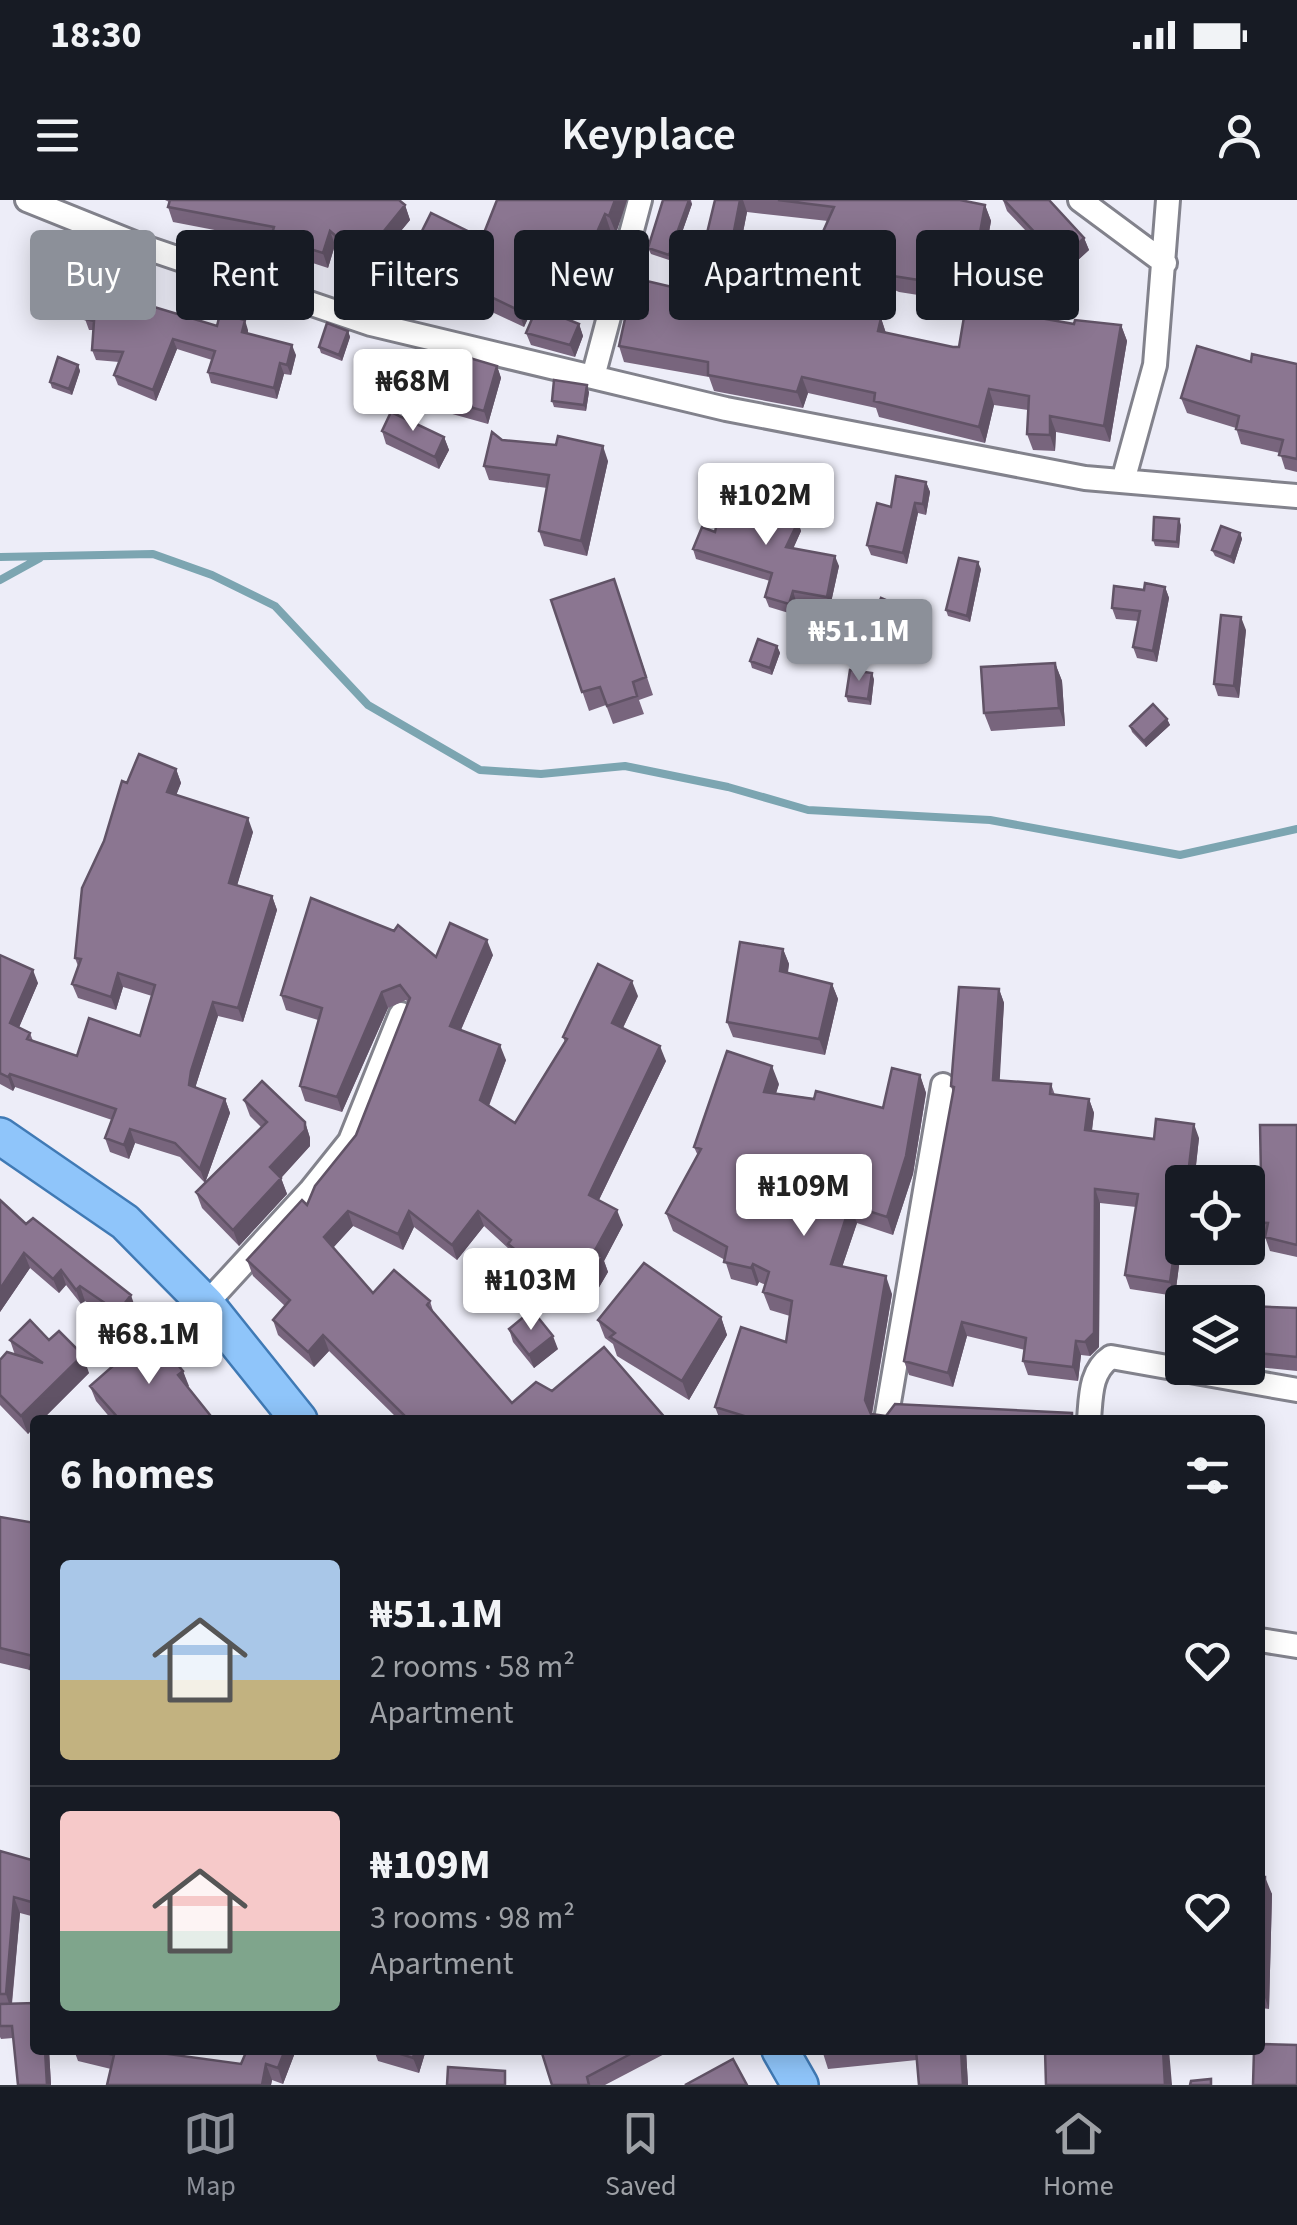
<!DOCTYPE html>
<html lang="en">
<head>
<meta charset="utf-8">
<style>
	body { margin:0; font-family:"Source Sans 3",sans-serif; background:#20242c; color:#f1f3f6; height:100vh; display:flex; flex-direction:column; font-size:38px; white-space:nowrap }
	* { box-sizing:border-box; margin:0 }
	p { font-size:32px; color:#9ea1a6 }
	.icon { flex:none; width:55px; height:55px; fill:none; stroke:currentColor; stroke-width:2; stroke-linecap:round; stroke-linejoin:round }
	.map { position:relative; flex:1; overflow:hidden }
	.details { position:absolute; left:30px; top:1215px; width:1235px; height:640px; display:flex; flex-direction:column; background:#171b24; border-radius:10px; box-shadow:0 5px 25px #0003 }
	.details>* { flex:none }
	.top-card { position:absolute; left:30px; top:30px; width:1238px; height:90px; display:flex; gap:20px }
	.fabs { position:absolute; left:1165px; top:965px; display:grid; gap:20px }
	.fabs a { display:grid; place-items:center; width:100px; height:100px; border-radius:10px; background:#171b24; box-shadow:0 5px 25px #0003; font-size:50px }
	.price { position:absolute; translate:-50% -85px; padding:0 22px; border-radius:10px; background:#fff; color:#222; font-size:32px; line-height:65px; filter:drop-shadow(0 2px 5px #0008) }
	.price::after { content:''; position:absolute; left:50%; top:60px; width:30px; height:22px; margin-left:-15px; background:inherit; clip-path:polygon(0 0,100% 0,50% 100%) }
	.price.on { background:#8c9099; color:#fff }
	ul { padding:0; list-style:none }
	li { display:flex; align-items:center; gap:30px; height:250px; padding:0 30px }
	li+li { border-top:2px solid #363941 }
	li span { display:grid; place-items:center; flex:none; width:280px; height:200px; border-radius:10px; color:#555 }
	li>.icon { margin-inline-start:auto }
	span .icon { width:120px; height:120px; fill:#fffc; stroke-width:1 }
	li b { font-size:42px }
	h2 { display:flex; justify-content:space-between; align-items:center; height:120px; padding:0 30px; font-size:42px }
	.pill { padding:0 35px; border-radius:10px; background:#171b24; box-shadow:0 5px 25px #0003; font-size:35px; line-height:90px }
	.pill.on { background:#8c9099; color:#fff }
	.status { display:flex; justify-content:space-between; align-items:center; height:70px; padding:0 50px; background:#171b24; direction:ltr }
	.status svg { height:28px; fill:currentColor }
	header { display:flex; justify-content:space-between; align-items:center; height:130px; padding:0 30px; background:#171b24; font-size:45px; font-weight:600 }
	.tabs { display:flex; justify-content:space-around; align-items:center; height:140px; border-top:2px solid #363941; background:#171b24; font-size:28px; color:#9ea1a6 }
	.tabs a { display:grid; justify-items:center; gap:5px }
	.tabs .on { color:#8c9099 }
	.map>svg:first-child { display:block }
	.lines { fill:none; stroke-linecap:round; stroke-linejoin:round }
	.stream { stroke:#7ca5b1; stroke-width:8 }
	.minor-casing { stroke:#82828c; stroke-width:28 }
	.primary-casing { stroke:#407ab5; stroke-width:40 }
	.minor { stroke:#fff; stroke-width:22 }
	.primary { stroke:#8fc5fa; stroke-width:35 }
	.wall { fill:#78657d }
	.shaded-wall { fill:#615366 }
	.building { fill:#8b7691; stroke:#615366; stroke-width:2.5 }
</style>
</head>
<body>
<div class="status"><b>18:30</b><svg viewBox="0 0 49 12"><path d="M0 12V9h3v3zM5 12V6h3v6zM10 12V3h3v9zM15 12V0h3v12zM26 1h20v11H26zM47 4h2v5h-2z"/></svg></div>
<header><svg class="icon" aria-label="menu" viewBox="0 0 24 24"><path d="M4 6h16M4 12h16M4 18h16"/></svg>Keyplace<svg class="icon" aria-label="person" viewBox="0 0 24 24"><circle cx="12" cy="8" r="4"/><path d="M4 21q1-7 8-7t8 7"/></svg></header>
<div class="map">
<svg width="1297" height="1885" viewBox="0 0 1297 1885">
	<rect width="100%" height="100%" fill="#ededf8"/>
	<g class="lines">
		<!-- stream -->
		<path class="stream" d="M0 357 153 354 212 375 275 406 368 505 480 570 541 574 625 566 728 587 808 610 990 620 1180 655 1297 629
			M0 380 40 358"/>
		<!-- minor casing -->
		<g class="minor-casing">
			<path id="minor" d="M27 0 144 47 371 124 726 209 1085 278 1297 296
				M1080 0 1165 63
				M593 177 640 0
				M1123 281 1155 165 1168 0
				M206 1104 310 991 350 941 401 814
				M886 1220 943 885
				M1089 1220C1091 1196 1090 1171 1111 1157L1297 1190
				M1260 1440 1297 1446"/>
		</g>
		<!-- primary casing -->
		<g class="primary-casing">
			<path id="primary" d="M0 936 125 1022 206 1104 299 1220
				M780 1850 800 1885"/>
		</g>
		<!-- minor -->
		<use href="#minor" class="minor"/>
		<!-- primary -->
		<use href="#primary" class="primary"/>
	</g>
	<!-- wall -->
	<path class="wall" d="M165 0H399L405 5 410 20 367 72 335 45 328 68 276 51 272 41 173 22 168 7 169 2Z
		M497 0H627L616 33 611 32 585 90 549 73 524 127 462 98 454 114 407 90 401 73 482 38Z
		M663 0H691L692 4 672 61 651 54 648 48Z
		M715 0H960L985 5 991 21 976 104 899 92 848 69 840 109 881 118 886 133 953 147H959L1074 124 1121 125 1127 141 1110 242 1056 232 1055 251 1033 250 1027 234 1028 210 994 205 985 243 879 217 876 208 808 193 803 208 714 191 709 177 624 162 619 146 791 115 815 79 821 50 818 43 828 21 747 12 733 83 707 74 701 58Z
		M1003 0 1084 38 1089 50 1065 72 1007 11Z
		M85 119 217 126 248 130V133L296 155 291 175 284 174 277 199 211 183 208 172 212 160 177 149 156 201 118 185 114 175 119 162 96 160 92 150 93 130H89Z
		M579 124 583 136 575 157 531 145 526 133Z
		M348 131 350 137 342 161 321 153 319 147Z
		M1251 162 1297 164V272L1285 269 1280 253 1241 244 1236 228 1187 213 1181 198Z
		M78 165 80 171 72 195 52 188 50 182Z
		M497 166 501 178 488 224 438 210 434 197Z
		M589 192 586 211 554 207 552 201Z
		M382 231 444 237 449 250 439 269 386 244Z
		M502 240 556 245 608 261 587 356 544 346 539 331 547 288 489 280 484 266Z
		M926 282 930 292 926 315 918 313 907 364 871 355 867 345 891 307Z
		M798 322 801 331 793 348 839 366 830 407 796 401 792 414 769 407 765 397 770 381 696 359 693 349 715 332Z
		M1181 325 1179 348 1155 346 1153 340Z
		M1240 333 1242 339 1234 364 1215 356 1212 350Z
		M981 369 970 422 948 416 946 410Z
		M614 379 653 495 639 500 644 514 613 524 606 505 589 511 551 400Z
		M1165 387 1169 398 1157 462 1137 458 1133 447 1138 421 1116 419 1112 408Z
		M906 414 899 433 875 423 873 417Z
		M1246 430 1239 498 1218 496 1214 484Z
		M777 446 780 453 772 475 752 468 750 461Z
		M1055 463 1062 481 1065 526 991 531 984 513Z
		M874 479 871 505 848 502 846 496Z
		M1167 519 1170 525 1146 547 1132 532 1130 526Z
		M176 569 181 583 176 595 253 632 237 685 272 696 277 710 243 822 218 816 196 885V888L225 899 230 913 205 983 180 957 135 943 129 959 110 952 105 938 112 920 15 887 13 891 0 884V755L38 783 19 827 30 833 33 841 77 856 140 836 152 796 123 787 116 810 78 798 72 784 78 766 75 758 104 641 127 583Z
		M783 749 789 764 788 773 832 784 838 799 825 855 733 837 727 822Z
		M493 755 461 830 506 860 489 906 515 923 565 842 563 837 638 796 623 828 666 861 599 1000 623 1025 604 1061 608 1072 584 1113 550 1093 548 1087 513 1060 509 1049 484 1026 457 1060 414 1027 403 1050 353 1026 333 1048 373 1093 430 1101 434 1114 512 1203 552 1191 667 1220H399L329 1151 314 1167 278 1135 273 1120 285 1106 253 1076 247 1060 307 1005 356 935 408 803 406 800 388 808 342 912 305 901 300 886 318 820 286 810 281 795 436 757Z
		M999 789 1004 803 999 880 1051 884 1055 895 1089 899 1094 913 1092 931 1154 939 1199 938 1195 975 1261 976 1297 925V1057L1270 1051 1265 1037 1248 1036V982H1182V1043L1175 1096 1130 1089 1125 1075 1136 1007 1100 1003 1099 1147 1090 1156 1081 1155 1078 1181 1028 1175 1023 1161 1025 1150 967 1136 953 1187 909 1175 904 1161 953 893 951 886Z
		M920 875 926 893 913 974 893 1035 857 1023 842 1067 892 1094 872 1215 1074 1220H720L715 1207 786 1142 790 1116 770 1110 763 1092 766 1085 759 1082 757 1086 731 1079 725 1060 673 1031 666 1013 698 956 694 947 779 884 776 893 883 908Z
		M244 900 305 922 310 938V946L281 978 287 994 239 1046 202 1008 196 992 262 928 250 916Z
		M0 1000 26 1024 136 1110 124 1127 85 1101 81 1104 66 1085 59 1093 30 1068 0 1112Z
		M1248 1106 1297 1108V1171L1248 1166Z
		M721 1117 727 1135 689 1200 617 1156 613 1144 605 1138 598 1120Z
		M509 1129 558 1149 534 1168 513 1142Z
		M10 1140H49L89 1173 42 1220H35V1226L28 1234 0 1205V1160L15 1155Z
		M183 1171 188 1187 214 1220H112L96 1201 90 1186Z
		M0 1317 35 1323V1483L30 1470 0 1463Z
		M0 1651 35 1661V1717L20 1713 12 1804 35 1850H49L51 1885 13 1838 1 1839 0 1837Z
		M1260 1677 1272 1694 1269 1809 1261 1808 1260 1815Z
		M74 1850H162V1853L241 1864 247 1850H296L283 1884 272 1880 271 1885H107L111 1869 78 1861Z
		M374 1850H426L419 1873 378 1861Z
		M541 1850 581 1851 672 1850 605 1885H552Z
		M822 1850H966L968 1885H919L917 1860 828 1869Z"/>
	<!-- shaded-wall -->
	<path class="shaded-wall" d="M615 0H627L616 33 609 16Z
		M689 0 692 4 672 61 669 55Z
		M740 0H743L747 12 733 83 727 67Z
		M405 5 410 20 367 72 362 58Z
		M985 5 991 21 976 104 970 88Z
		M605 14 611 32 585 90 579 73Z
		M330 31 335 45 328 68 323 53Z
		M1084 38 1089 50 1065 72 1061 60Z
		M842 54 848 69 837 123 831 107Z
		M543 56 549 73 524 127 518 110Z
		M456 80 462 98 454 114 448 96Z
		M881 118 886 134 878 131Z
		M245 120 248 130 246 142 242 132Z
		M579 124 583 136 575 157 570 145Z
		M1121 125 1127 141 1110 242 1104 226Z
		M348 131 350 137 342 161 339 155Z
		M173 139 177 149 156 201 153 190Z
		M292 145 296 155 291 175 287 165Z
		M280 163 284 174 277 199 274 188Z
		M78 165 80 171 72 195 69 189Z
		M497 166 501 178 488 224 484 211Z
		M802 177 808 193 803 208 797 192Z
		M587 185 589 192 586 211 584 205Z
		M989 189 994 205 985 243 979 227Z
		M1050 216 1056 232 1055 251 1050 235Z
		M444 237 449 250 439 269 435 257Z
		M603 246 608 261 587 356 581 341Z
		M926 282 930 292 926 315 923 304Z
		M915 303 918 313 907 364 903 353Z
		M1179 319 1181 325 1179 348 1177 342Z
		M798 322 801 331 790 356 786 347Z
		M1240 333 1242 339 1234 364 1231 357Z
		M835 356 839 366 830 407 827 397Z
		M978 362 981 369 970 422 967 416Z
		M1165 387 1169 398 1157 462 1153 451Z
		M793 391 796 401 792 414 789 404Z
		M904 408 906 414 899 433 896 427Z
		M1241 417 1246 430 1239 498 1234 486Z
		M777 446 780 453 772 475 770 468Z
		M1055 463 1062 481 1065 526 1059 508Z
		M872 473 874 479 871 505 868 499Z
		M1167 519 1170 525 1146 547 1144 541Z
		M176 569 181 583 172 606 167 592Z
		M248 618 253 632 234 696 229 683Z
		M272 696 277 710 243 822 238 808Z
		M487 740 493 755 456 841 450 826Z
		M783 749 789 764 785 787 780 771Z
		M33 770 38 783 15 837 10 823Z
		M118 773 123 787 116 810 111 797Z
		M632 781 638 796 618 838 612 823Z
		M832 784 838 799 825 855 819 839Z
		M999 789 1004 803 999 894 993 880Z
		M382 792 388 808 342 912 337 897Z
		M213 802 218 816 196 885 194 899 189 885 191 871Z
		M500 845 506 860 485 915 480 900Z
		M660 846 666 861 594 1010 589 995Z
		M772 866 779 884 771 909 764 892Z
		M10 874 15 887 13 891 8 877Z
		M920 875 926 893 913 974 893 1035 887 1017Z
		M225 899 230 913 205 983 200 969Z
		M1089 899 1094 913 1090 944 1085 930Z
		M305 922 310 938V946L281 978 287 994 239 1046 233 1030 270 967Z
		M1194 924 1199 938 1194 982 1188 975Z
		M130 929 135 943 129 959 124 945Z
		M1095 989 1100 1003 1099 1147 1090 1156 1085 1142Z
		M850 1005 857 1023 837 1082 831 1064Z
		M617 1010 623 1025 604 1061 608 1072 584 1113 579 1098 594 1052Z
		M348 1011 353 1026 329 1052 324 1037Z
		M409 1011 414 1027 403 1050 398 1034Z
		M478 1011 484 1026 457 1060 452 1045Z
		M1179 1019 1182 1029V1043L1175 1096 1170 1082Z
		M24 1053 30 1068 0 1112V1089Z
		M753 1064 759 1082 757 1086 751 1068Z
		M61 1070 66 1085 59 1093 53 1079Z
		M886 1076 892 1094 871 1217 865 1200Z
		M80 1086 85 1101 81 1104 76 1090Z
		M131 1095 136 1110 124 1127 118 1112Z
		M721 1117 727 1135 689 1200 682 1181Z
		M962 1122 967 1136 953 1187 948 1173Z
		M323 1135 329 1151 314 1167 308 1152Z
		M553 1136 558 1149 534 1168 529 1155Z
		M1076 1141 1081 1155 1078 1181 1073 1167Z
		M83 1155 89 1173 42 1220H35V1226L28 1234 21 1216Z
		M183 1171 189 1186 184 1190 178 1175Z
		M1265 1677 1272 1694 1269 1809 1263 1792Z
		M14 1697 20 1713 11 1810 6 1794Z
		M45 1850H49L51 1885H47Z
		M285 1850H296L283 1884 278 1868Z
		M415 1850H426L419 1873 413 1858Z
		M961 1850H966L968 1885H963Z
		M1163 1850H1169L1172 1885H1165Z
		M266 1864 272 1880 271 1885H262Z"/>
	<!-- building -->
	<path class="building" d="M170 0H399L405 5 362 58 330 31 323 53 271 37 274 27 168 7Z
		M497 0H615L609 16 605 14 579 73 543 56 518 110 456 80 448 96 401 73 431 13 482 38Z
		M663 0H689L669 55 648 48Z
		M715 0H740L727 67 701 58Z
		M778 0H960L985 5 970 88 893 76 842 54 831 107 881 118 878 131 953 147H959L966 105 1074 124 1075 120 1121 125 1104 226 1050 216V235L1027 234 1029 196 989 189 979 227 874 201 875 193 802 177 797 192 708 175V162L619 146 634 78 791 115 802 78 815 79 822 45 818 43 834 7Z
		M1004 0H1049L1084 38 1061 60Z
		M121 97 217 126 220 114 245 120 242 132 292 145 287 165 280 163 274 188 208 172 215 151 173 139 153 190 114 175 123 152 92 150 94 121 85 119 89 98 119 103Z
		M537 107 579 124 570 145 526 133Z
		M327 123 348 131 339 155 319 147Z
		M1197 146 1251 162 1252 154 1297 164V259L1279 255 1283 240 1236 229 1239 216 1181 198Z
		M446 151 497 166 484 211 434 197Z
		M58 157 78 165 69 189 50 182Z
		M554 180 587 185 584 205 552 201Z
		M391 212 444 237 435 257 382 231Z
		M492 232 502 240 556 245 558 236 603 246 581 341 539 331 549 275 484 266Z
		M896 276 926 282 923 304 915 303 903 353 867 345 877 303 891 307Z
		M725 286 798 322 786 347 835 356 827 397 793 391 789 404 765 397 772 373 693 349 702 327 715 332Z
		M1154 317 1179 319 1177 342 1153 340Z
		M1221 326 1240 333 1231 357 1212 350Z
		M959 358 978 362 967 416 946 410Z
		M614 379 646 477 633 482 637 496 607 506 600 487 582 492 551 400Z
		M1145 383 1165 387 1153 451 1133 447 1140 411 1112 408 1114 386 1144 390Z
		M881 398 904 408 896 427 873 417Z
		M1221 415 1241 417 1234 486 1214 484Z
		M758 439 777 446 770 468 750 461Z
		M1055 463 1059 508 984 513 981 467Z
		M850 470 872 473 868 499 846 496Z
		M1153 504 1167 519 1144 541 1130 526Z
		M139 554 176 569 167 592 248 618 229 683 272 696 238 808 213 802 191 871 189 885 225 899 200 969 175 943 130 929 124 945 105 938 116 909 10 874 8 877 0 873V755L33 770 10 823 30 833 27 839 77 856 89 818 140 836 155 785 118 773 111 797 72 784 81 759 75 758 82 688 104 641 122 581 127 583Z
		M311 698 394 731 398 725 436 757 450 723 487 740 450 826 500 845 480 900 515 923 567 839 563 837 598 764 632 781 612 823 660 846 589 995 617 1010 594 1052 602 1057 579 1098 545 1078 547 1075 508 1044 511 1040 478 1011 452 1045 409 1011 398 1034 348 1011 324 1037 373 1093 394 1070 430 1101 427 1105 512 1203 536 1182 552 1191 604 1147 667 1220H407L408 1219 323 1135 308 1152 273 1120 290 1100 247 1060 302 1000 307 1005 315 986 356 935 410 798 400 785 382 792 337 897 300 886 322 808 281 795Z
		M740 742 783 749 780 771 832 784 819 839 727 822Z
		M959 787 999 789 993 880 1051 884 1050 894 1089 899 1085 930 1154 939 1156 919 1194 924 1188 975 1261 976 1260 925H1297V1045L1265 1037 1268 1023 1248 1022V982H1182V1019H1179L1170 1082 1125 1075 1138 994 1095 989 1094 1133 1085 1142 1076 1141 1073 1167 1023 1161 1026 1138 962 1122 948 1173 904 1161 954 887 951 886Z
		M727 851 772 866 764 892 814 899 816 891 883 908 892 868 920 875 906 956 887 1017 850 1005 831 1064 886 1076 865 1200 871 1214 886 1216 895 1204 1072 1213V1220H757L715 1207 741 1127 786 1142 792 1101 763 1092 769 1072 753 1064 751 1068 724 1062 727 1047 666 1013 701 949 694 947Z
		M262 881 305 922V930L270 967 281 978 233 1030 196 992 267 922 244 900Z
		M0 1000 26 1024 33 1018 131 1095 118 1112 80 1086 76 1090 61 1070 53 1079 24 1053 0 1089Z
		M644 1063 721 1117 682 1181 610 1137 615 1133 598 1120Z
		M1248 1106 1297 1108V1157L1248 1152Z
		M532 1110 553 1136 529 1155 509 1129Z
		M30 1120 49 1140 59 1131 83 1155 21 1216 0 1195V1160L7 1152 43 1163 10 1140Z
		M146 1137H154L183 1171 178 1175 214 1220H120L90 1186Z
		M0 1317 35 1323V1470L30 1469 33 1456 0 1448Z
		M0 1651 35 1661V1703L14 1697 6 1794H0Z
		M1260 1677H1265L1263 1792 1260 1791Z
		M35 1803V1850H45L47 1885H18L12 1826H0V1804Z
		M1260 1844 1297 1845V1885H1253L1254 1850H1260Z
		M93 1850H153V1852L241 1864 247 1850H285L278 1868 266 1864 262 1885H107L114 1855Z
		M388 1850H415L413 1858Z
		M541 1850H579L580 1852 583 1850H638L587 1877 589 1885H552Z
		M916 1850H961L963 1885H919Z
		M1045 1850H1163L1165 1885H1046Z
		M733 1859 747 1885H685Z
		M448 1867 505 1871V1885H447Z
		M1211 1879V1885H1190L1191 1881Z"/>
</svg>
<div class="fabs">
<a><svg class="icon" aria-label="locate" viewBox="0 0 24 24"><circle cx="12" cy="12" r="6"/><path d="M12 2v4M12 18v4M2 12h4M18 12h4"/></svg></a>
<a><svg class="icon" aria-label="layers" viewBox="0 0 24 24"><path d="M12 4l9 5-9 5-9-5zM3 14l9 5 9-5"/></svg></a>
</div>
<b class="price" style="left:413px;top:234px">₦68M</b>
<b class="price" style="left:766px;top:348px">₦102M</b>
<b class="price on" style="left:859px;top:484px">₦51.1M</b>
<b class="price" style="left:804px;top:1039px">₦109M</b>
<b class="price" style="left:531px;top:1133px">₦103M</b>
<b class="price" style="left:149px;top:1187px">₦68.1M</b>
<div class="top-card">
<a class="pill on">Buy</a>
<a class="pill">Rent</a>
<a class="pill">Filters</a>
<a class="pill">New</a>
<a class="pill">Apartment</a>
<a class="pill">House</a>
</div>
<section class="details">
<h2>6 homes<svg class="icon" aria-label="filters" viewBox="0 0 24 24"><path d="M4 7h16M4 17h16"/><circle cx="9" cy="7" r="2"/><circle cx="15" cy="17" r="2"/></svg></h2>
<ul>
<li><span style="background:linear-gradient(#a9c7e8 60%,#c2b280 0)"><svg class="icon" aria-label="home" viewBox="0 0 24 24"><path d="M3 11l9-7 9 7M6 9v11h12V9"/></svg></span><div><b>₦51.1M</b><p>2 rooms · 58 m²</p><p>Apartment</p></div><svg class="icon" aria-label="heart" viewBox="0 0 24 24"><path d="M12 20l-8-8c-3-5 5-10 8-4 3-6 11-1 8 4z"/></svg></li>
<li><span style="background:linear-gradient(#f6c9c9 60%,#7fa58c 0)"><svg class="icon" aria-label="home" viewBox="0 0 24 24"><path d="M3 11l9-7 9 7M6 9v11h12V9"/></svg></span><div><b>₦109M</b><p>3 rooms · 98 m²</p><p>Apartment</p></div><svg class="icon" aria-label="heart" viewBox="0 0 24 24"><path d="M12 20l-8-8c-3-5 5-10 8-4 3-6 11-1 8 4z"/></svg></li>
</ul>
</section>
</div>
<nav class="tabs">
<a class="on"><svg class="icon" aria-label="map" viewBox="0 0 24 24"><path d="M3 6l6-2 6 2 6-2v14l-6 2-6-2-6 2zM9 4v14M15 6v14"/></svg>Map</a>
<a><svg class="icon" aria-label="saved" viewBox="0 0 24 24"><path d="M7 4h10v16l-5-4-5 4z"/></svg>Saved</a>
<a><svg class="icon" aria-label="home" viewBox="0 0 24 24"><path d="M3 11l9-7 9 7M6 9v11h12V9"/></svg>Home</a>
</nav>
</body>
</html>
